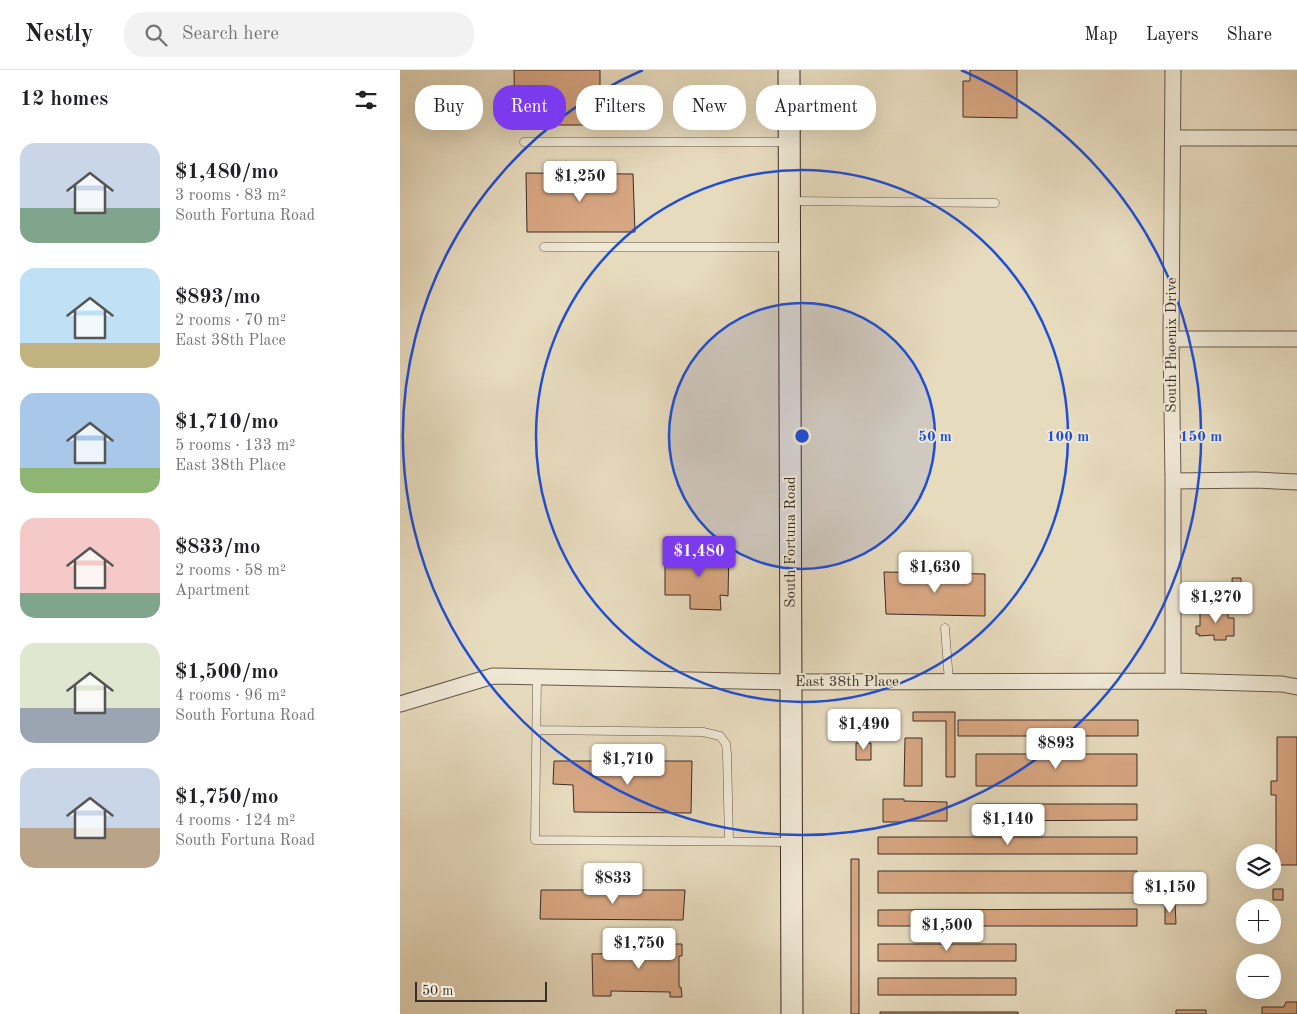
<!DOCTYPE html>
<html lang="en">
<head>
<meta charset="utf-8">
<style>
	body { margin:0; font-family:"Old Standard TT",serif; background:#f2f2f2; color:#202124; height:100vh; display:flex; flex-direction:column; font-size:19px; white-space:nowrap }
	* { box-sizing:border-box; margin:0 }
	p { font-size:16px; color:#757577 }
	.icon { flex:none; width:28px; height:28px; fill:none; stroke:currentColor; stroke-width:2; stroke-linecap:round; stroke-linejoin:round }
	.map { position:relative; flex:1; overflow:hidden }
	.side { display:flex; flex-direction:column; background:#fff; width:400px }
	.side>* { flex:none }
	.top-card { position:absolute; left:15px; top:15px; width:475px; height:45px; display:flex; gap:10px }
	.tools { position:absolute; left:836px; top:774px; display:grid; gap:10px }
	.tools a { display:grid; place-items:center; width:45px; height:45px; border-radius:50%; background:#fff; box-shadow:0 5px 20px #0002; font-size:25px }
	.scale { position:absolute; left:15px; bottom:12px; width:132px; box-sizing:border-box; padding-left:5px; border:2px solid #3a2c26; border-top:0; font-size:14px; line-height:18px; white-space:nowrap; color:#3a2c26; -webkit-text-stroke:4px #efe8d5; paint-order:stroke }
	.price { position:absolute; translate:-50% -42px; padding:0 11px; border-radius:5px; background:#fff; color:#222; font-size:16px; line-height:32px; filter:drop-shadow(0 1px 2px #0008) }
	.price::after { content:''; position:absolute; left:50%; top:30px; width:15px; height:11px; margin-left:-8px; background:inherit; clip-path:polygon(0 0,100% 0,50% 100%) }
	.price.on { background:#7c3aed; color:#fff }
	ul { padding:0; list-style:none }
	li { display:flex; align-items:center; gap:15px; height:125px; padding:0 20px }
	li span { display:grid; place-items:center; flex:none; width:140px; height:100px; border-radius:15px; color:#555 }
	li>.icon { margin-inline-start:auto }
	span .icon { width:60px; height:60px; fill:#fffc; stroke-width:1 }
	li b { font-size:21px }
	h2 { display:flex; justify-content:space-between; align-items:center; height:60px; padding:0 20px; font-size:21px }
	.tag { padding:0 18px; border-radius:20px; background:#fff; box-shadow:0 5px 20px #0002; font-size:18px; line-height:45px }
	.tag.on { background:#7c3aed; color:#fff }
	header { display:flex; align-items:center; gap:30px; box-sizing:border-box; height:70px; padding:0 25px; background:#fff; border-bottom:1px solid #e0e0e0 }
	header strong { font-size:24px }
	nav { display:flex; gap:28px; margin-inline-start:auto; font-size:18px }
	.search { width:350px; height:45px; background:#f2f2f2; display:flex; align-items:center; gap:12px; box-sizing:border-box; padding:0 18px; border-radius:20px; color:#757577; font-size:19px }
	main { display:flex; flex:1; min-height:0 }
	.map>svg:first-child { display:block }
	.building { fill:#d7a682; stroke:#3a2c26 }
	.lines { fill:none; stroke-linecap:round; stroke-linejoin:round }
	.service-casing { stroke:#65584c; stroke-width:9 }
	.minor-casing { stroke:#65584c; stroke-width:17 }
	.secondary-casing { stroke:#3a2c26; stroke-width:23 }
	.service { stroke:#efe8d5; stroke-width:8 }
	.minor { stroke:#efe8d5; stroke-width:15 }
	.secondary { stroke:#efe8d5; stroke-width:21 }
	.ring { fill:none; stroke:#1d4ed8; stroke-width:2.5 }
	.labels { text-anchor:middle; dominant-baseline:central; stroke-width:4; stroke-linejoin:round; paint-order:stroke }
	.street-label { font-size:15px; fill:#3a2c26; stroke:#efe8d5 }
	.centre { fill:#1d4ed8; stroke:#efe8d5; stroke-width:2.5 }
	.ring-label { font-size:15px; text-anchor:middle; font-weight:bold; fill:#1d4ed8; stroke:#efe8d5; stroke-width:4; stroke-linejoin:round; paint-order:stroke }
</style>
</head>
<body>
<header>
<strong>Nestly</strong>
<div class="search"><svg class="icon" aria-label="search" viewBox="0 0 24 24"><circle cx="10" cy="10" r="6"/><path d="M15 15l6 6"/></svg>Search here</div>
<nav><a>Map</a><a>Layers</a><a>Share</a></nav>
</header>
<main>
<section class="side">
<h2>12 homes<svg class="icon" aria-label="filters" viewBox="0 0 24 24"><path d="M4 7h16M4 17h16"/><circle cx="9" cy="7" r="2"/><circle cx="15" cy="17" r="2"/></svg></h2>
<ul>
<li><span style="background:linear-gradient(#c9d6e8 65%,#7fa58c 0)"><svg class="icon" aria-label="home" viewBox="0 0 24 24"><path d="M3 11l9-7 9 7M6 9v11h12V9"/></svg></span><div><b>$1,480/mo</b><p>3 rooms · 83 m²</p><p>South Fortuna Road</p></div></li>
<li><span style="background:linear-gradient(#bfe0f5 75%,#c2b280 0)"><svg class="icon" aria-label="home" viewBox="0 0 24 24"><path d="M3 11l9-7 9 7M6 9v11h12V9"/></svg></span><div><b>$893/mo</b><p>2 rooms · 70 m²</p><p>East 38th Place</p></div></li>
<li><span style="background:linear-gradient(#a9c7e8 75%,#8fb573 0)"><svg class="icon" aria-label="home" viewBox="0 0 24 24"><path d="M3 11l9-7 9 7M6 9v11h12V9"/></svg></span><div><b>$1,710/mo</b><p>5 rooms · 133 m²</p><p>East 38th Place</p></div></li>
<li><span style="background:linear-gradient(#f6c9c9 75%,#7fa58c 0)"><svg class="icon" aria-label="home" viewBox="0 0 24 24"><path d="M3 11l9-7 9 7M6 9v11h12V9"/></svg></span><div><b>$833/mo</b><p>2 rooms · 58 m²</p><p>Apartment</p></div></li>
<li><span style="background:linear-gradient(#dfe7d0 65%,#9aa5b1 0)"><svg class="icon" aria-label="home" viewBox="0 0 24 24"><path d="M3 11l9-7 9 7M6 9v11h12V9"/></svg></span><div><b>$1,500/mo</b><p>4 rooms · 96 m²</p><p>South Fortuna Road</p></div></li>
<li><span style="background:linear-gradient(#c9d6e8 60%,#b9a48a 0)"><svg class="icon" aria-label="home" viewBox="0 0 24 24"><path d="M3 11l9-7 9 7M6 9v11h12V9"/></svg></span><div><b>$1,750/mo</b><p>4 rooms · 124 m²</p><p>South Fortuna Road</p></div></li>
</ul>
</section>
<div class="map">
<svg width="897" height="944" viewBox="0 0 897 944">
	<rect width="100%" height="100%" fill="#e7dbbe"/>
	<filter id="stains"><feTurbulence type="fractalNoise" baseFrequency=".004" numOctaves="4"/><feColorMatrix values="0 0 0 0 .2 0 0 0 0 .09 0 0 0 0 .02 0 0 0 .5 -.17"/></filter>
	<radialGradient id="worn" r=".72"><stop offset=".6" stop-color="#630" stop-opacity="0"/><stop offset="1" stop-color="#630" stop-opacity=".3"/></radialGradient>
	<!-- building -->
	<path class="building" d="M114 0H200V55H115Z
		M570 0H617V48L563 47V11H570Z
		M126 103 233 104 235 162H127Z
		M292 480H329L328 526 320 525 321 540 290 539V525H265V488H292Z
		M484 502 585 504V546L486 544Z
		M832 508H841V525H833Z
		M828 538V548H834V566H826V570H814V565L799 566V564H796V556H800V539Z
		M513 642H555V707H546V651H513Z
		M462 649H494V658H462Z
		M558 650H738V666H558Z
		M455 661H471V670H455Z
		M877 667H897V795H876V725H871V711H877Z
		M505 668H522V716H504Z
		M456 673H471V690H456Z
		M576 684H737V716H576Z
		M154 691H292L291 743 174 742 173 715 153 714Z
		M483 729H504V731L547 732V751H505V752H483Z
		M575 734H737V750L575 751Z
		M478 767H737V784H478Z
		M451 789H459V944H451Z
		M478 801H737V823H478Z
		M873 819H883V830H873Z
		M141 820H285L283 850 140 849Z
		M765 833H775L776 854H765Z
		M737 839V856H478V840Z
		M232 874H282V886H279V917H281L282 927H270V922L211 921V926H193L192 884 232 883Z
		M478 874H616V891H478Z
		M478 908H616V925H478Z
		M886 932H897V944H862V937H884Z
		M776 940H806V944H776Z
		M480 942H618V944H480Z"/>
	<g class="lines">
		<!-- service casing -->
		<g class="service-casing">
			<path id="service" d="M124 72H388
				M390 131 595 133
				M144 177H388
				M545 558 549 612
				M137 607 135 770 390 772
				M136 660 303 662 320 666 326 674 327 684 329 771"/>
		</g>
		<!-- minor casing -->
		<g class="minor-casing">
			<path id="minor" d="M773 68H897
				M771 269H897
				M773 411 856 410 897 412
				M773 611V411L771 269 773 0
				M0 634 93 606 392 612 773 611 882 614 897 617"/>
		</g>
		<!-- secondary casing -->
		<g class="secondary-casing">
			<path id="secondary" d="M389 0 392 944"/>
		</g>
		<!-- service -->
		<use href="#service" class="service"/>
		<!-- minor -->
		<use href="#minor" class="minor"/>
		<!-- secondary -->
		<use href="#secondary" class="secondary"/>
	</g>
	<!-- distance rings -->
	<circle cx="402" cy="366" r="133" fill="#1d4ed8" fill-opacity=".12"/>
	<g class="ring">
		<circle cx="402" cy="366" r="133"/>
		<circle cx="402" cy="366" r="266"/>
		<path d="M561 0A399 399 0 1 1 243 0"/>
	</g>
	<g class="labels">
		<!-- street labels -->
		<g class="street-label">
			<text transform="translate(772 275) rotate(-90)">South Phoenix Drive</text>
			<text transform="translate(391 472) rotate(-90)">South Fortuna Road</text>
			<text x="447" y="612">East 38th Place</text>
		</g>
	</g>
	<circle cx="402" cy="366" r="8" class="centre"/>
	<g class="ring-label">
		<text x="535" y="371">50 m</text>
		<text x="668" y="371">100 m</text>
		<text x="801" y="371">150 m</text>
	</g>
	<rect width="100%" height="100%" filter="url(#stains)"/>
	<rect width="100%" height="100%" fill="url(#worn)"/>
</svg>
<div class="tools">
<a><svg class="icon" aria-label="layers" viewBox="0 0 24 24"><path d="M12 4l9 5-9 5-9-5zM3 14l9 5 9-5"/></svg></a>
<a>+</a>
<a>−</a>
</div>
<div class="scale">50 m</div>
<b class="price" style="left:180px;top:133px">$1,250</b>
<b class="price on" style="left:299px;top:508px">$1,480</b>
<b class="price" style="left:535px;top:524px">$1,630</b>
<b class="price" style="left:816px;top:554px">$1,270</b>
<b class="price" style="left:464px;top:681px">$1,490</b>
<b class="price" style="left:656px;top:700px">$893</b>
<b class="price" style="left:228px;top:716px">$1,710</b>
<b class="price" style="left:608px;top:776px">$1,140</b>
<b class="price" style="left:213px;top:835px">$833</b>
<b class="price" style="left:770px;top:844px">$1,150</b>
<b class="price" style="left:547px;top:882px">$1,500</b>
<b class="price" style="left:239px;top:900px">$1,750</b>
<div class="top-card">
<a class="tag">Buy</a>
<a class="tag on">Rent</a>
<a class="tag">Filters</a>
<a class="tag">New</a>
<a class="tag">Apartment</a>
</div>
</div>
</main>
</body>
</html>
